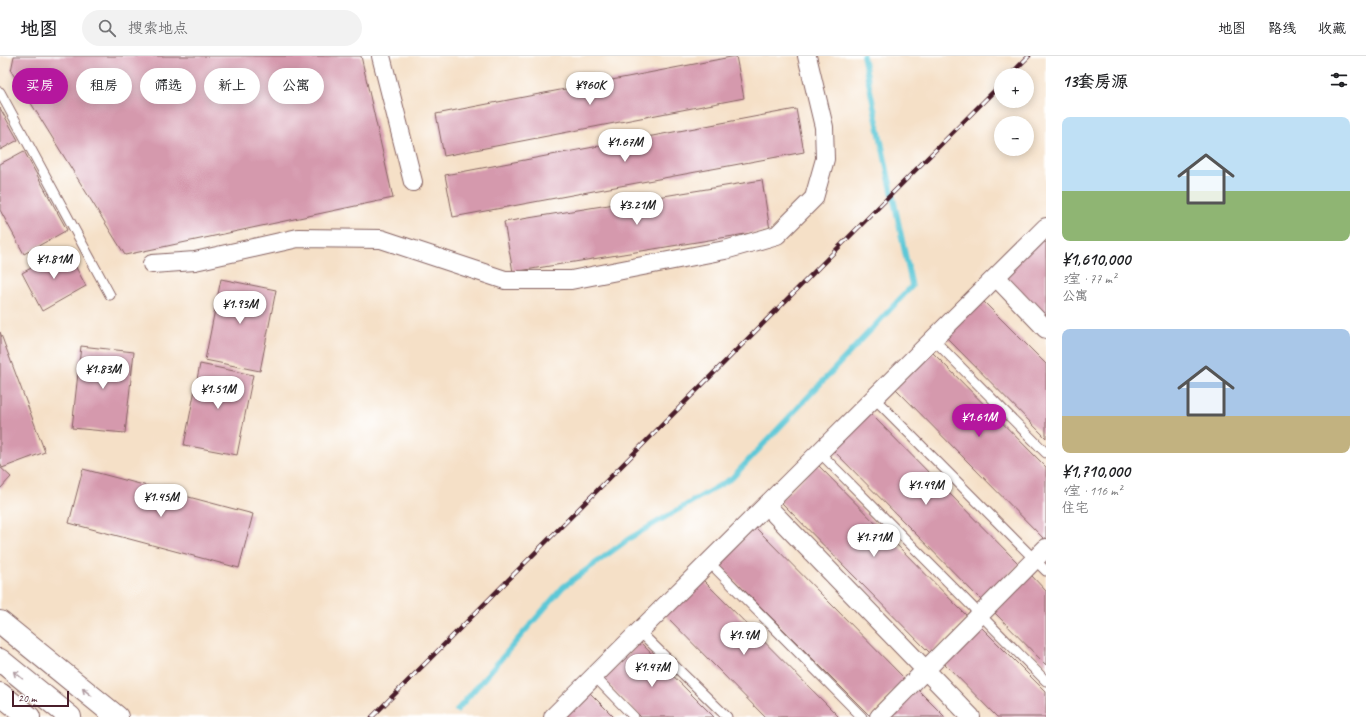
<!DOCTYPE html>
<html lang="zh">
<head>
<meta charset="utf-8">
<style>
	body { margin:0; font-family:Caveat,"LXGW WenKai TC",sans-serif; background:#f2f2f2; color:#202124; height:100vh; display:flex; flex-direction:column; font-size:15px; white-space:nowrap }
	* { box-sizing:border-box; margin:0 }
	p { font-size:13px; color:#757577 }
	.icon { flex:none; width:22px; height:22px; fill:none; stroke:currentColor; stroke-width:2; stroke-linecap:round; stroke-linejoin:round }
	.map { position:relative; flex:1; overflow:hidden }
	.sheet { display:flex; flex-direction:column; background:#fff; width:320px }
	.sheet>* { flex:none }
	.banner { position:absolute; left:12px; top:12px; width:380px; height:36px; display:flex; gap:8px }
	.tools { position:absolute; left:994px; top:12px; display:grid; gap:8px }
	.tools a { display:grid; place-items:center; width:40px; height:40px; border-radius:50%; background:#fff; box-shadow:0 2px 10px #0003; font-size:20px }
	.scale { position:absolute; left:12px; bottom:10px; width:57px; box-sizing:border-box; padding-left:4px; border:2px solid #4a1f2b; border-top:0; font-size:11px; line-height:14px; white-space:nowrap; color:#4a1f2b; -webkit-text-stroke:3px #fff; paint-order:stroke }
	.price { position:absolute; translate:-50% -34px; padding:0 9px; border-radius:14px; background:#fff; color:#222; font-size:13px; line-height:26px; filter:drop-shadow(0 1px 2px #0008) }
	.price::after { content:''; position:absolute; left:50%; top:24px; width:12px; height:9px; margin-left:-6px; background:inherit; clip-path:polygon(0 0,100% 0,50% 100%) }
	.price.active { background:#b5179e; color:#fff }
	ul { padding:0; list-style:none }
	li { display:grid; align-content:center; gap:8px; height:212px; padding:0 16px }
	li span { display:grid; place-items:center; height:124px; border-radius:8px; color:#555 }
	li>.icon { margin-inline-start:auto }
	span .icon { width:72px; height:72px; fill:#fffc; stroke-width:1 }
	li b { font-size:17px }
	h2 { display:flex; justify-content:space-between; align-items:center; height:48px; padding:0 16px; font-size:17px }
	.pill { padding:0 14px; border-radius:18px; background:#fff; box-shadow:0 2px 10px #0003; font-size:14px; line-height:36px }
	.pill.active { background:#b5179e; color:#fff }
	header { display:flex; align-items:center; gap:24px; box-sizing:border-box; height:56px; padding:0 20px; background:#fff; border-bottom:1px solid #e0e0e0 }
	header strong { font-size:19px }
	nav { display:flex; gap:22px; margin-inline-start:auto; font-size:14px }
	.search { width:280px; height:36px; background:#f2f2f2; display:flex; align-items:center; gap:10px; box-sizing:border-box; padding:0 14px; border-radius:22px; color:#757577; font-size:15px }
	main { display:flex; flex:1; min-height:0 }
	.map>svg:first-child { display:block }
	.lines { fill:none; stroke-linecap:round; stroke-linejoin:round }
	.stream { stroke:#5dc8d7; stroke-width:5.5 }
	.building { fill:#d599ad }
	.lane-casing { stroke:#866362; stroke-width:11 }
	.street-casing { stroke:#866362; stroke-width:20 }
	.secondary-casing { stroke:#866362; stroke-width:24 }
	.lane { stroke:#fff; stroke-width:9 }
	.street { stroke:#fff; stroke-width:18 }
	.secondary { stroke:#fff; stroke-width:22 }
	.rail-casing { stroke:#4a1f2b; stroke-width:4.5 }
	.rail { stroke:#fff; stroke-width:3; stroke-dasharray:9; stroke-linecap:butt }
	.oneway { stroke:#ae9aa0 }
</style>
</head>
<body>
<header>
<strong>地图</strong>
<div class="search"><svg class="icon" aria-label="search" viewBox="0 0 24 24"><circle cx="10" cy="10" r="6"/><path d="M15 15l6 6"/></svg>搜索地点</div>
<nav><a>地图</a><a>路线</a><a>收藏</a></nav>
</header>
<main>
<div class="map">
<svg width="1046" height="661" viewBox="0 0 1046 661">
	<rect width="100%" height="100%" fill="#fff"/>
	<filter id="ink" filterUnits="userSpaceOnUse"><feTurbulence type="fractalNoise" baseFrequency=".025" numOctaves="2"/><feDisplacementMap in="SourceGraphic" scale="8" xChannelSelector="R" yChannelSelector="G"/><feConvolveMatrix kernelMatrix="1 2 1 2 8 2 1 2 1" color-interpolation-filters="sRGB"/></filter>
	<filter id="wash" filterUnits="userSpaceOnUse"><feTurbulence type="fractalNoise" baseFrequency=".012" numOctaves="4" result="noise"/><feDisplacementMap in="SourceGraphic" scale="16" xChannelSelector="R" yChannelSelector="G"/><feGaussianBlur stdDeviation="0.9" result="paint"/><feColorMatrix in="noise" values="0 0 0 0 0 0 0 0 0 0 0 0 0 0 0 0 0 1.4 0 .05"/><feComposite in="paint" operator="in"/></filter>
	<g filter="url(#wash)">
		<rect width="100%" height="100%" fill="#f5e0c7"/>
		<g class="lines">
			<!-- stream -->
			<path class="stream" d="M457 654 563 531 630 482 732 422 912 230 863 0"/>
		</g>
		<g id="blocks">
			<!-- building -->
			<path class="building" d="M14 0H361L393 142 125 199 11 15Z
				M736 0 744 42 444 100 436 58Z
				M0 52 18 84 0 94Z
				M796 53 804 96 453 161 445 119Z
				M24 95 67 174 24 198 0 154V108Z
				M762 124 770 174 513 216 504 166Z
				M1041 182 1046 187V261L1004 219Z
				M66 193 86 230 42 255 22 217Z
				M221 223 276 234 260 315 205 304Z
				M981 243 1046 308V382L945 280Z
				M0 276 45 396 2 412 0 406Z
				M81 290 134 296 125 377 72 372Z
				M932 296 1046 411V485L895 332Z
				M200 308 253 319 237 399 184 389Z
				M869 356 1019 508 982 545 832 393Z
				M817 408 967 560 930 597 780 445Z
				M0 411 11 421 0 433Z
				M83 413 253 458 239 512 69 467Z
				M755 471 905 623 869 659 718 508Z
				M1031 519 1046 535V609L994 556Z
				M701 522 839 661H765L665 559Z
				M980 570 1046 636V661H997L943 606Z
				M640 586 690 637 714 661H641L603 623Z
				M917 633 945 661H889Z
				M588 635 614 661H562Z"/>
		</g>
	</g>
	<g filter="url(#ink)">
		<use href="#blocks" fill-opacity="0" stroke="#866362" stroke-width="1"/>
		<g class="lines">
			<!-- lane casing -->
			<g class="lane-casing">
				<path id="lane" d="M0 36 110 239
					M933 283 1046 397
					M874 342 1046 515
					M819 396 1046 625
					M709 506 862 661
					M639 575 727 661
					M594 620 634 661"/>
			</g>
			<!-- street casing -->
			<g class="street-casing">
				<path id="street" d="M381 0 413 126
					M152 208 195 205 298 182 381 183 505 224H571L725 194 777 179 814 142 825 103 824 71 807 0
					M996 221 1046 273
					M766 449 971 661
					M553 661 1046 171
					M879 661 1046 492"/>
			</g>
			<!-- secondary casing -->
			<g class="secondary-casing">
				<path id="secondary" d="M0 566 117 661
					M0 604 70 661
					M0 638 29 661"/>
			</g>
			<!-- lane -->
			<use href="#lane" class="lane"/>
			<!-- street -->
			<use href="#street" class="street"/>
			<!-- secondary -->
			<use href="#secondary" class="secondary"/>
			<!-- rail casing -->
			<g class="rail-casing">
				<path id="rail" d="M1010 19 1029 0
					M372 661 1001 28"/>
			</g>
			<!-- rail -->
			<use href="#rail" class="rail"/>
		</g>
		<!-- one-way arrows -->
		<defs><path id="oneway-shaft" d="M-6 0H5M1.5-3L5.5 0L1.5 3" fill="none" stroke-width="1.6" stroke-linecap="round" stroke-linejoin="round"/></defs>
		<g class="oneway">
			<use href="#oneway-shaft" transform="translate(18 619) rotate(-141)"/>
			<use href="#oneway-shaft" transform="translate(87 636) rotate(-141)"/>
		</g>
	</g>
</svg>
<div class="tools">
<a>+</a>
<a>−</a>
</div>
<div class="scale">20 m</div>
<b class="price" style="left:590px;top:50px">¥960K</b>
<b class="price" style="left:625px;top:107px">¥1.67M</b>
<b class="price" style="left:637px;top:170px">¥3.21M</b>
<b class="price" style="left:54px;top:224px">¥1.81M</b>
<b class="price" style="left:240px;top:269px">¥1.93M</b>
<b class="price" style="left:103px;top:334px">¥1.83M</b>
<b class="price" style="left:218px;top:354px">¥1.51M</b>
<b class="price active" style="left:979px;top:382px">¥1.61M</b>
<b class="price" style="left:926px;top:450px">¥1.49M</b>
<b class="price" style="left:161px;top:462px">¥1.45M</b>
<b class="price" style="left:874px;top:502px">¥1.71M</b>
<b class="price" style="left:744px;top:600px">¥1.9M</b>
<b class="price" style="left:652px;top:632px">¥1.47M</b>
<div class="banner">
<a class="pill active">买房</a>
<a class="pill">租房</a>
<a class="pill">筛选</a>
<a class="pill">新上</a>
<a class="pill">公寓</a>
</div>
</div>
<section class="sheet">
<h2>13套房源<svg class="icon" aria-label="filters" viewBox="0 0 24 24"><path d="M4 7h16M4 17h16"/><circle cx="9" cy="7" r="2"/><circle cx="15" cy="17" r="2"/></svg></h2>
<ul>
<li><span style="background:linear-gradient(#bfe0f5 60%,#8fb573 0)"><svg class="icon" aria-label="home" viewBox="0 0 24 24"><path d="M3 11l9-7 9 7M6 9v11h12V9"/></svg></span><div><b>¥1,610,000</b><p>3室 · 77 m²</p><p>公寓</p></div></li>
<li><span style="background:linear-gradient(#a9c7e8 70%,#c2b280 0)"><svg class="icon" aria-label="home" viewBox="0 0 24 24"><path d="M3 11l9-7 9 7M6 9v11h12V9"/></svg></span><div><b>¥1,710,000</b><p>4室 · 116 m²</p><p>住宅</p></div></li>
</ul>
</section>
</main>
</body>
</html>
